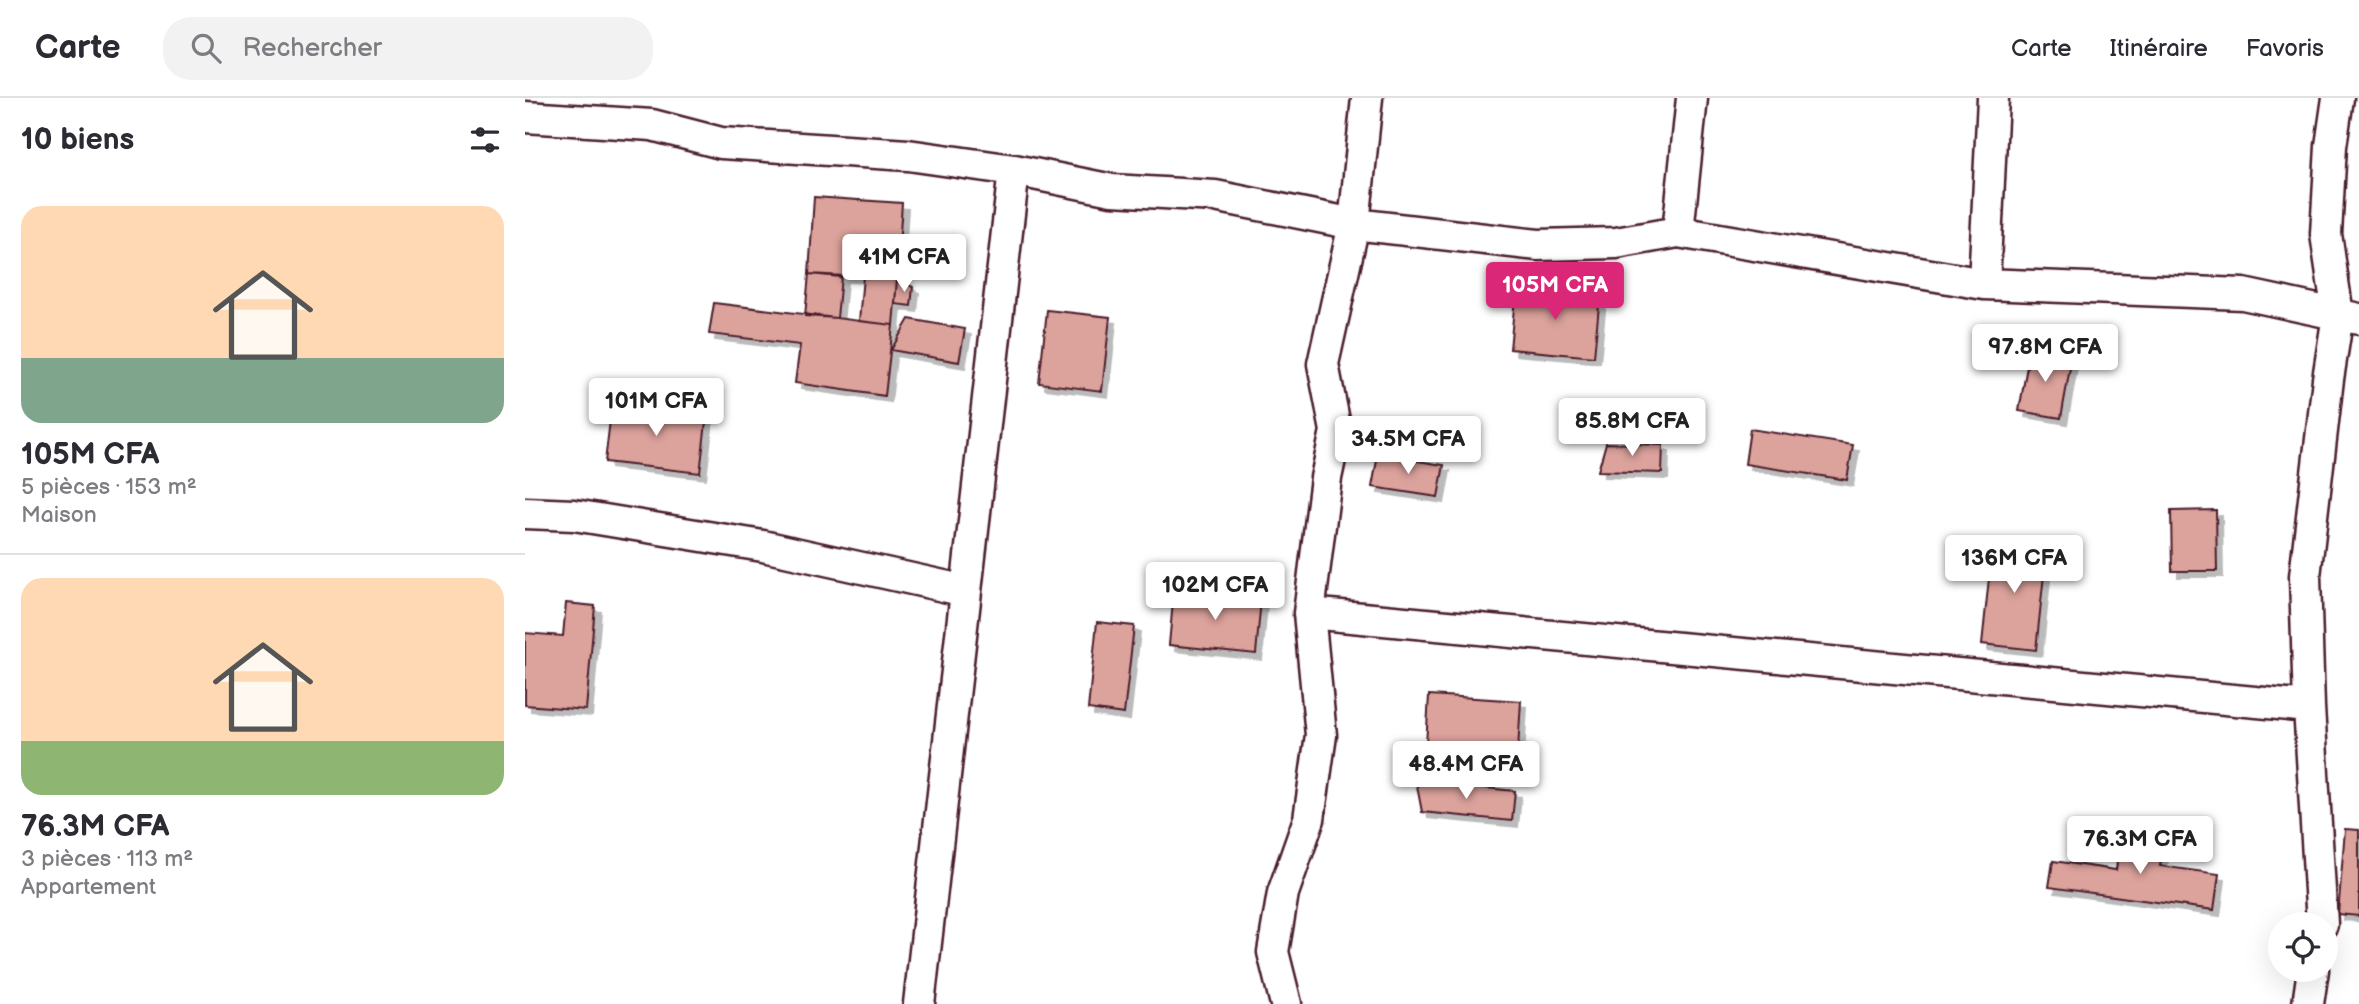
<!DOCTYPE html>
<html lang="fr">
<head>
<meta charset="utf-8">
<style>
	body { margin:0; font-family:"Balsamiq Sans",sans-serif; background:#f2f2f3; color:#2b2b33; height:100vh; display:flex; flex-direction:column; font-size:26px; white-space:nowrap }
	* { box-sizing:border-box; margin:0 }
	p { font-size:23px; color:#7c7c81 }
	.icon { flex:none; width:38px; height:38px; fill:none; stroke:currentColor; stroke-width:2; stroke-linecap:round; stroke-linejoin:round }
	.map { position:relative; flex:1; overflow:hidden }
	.panel { display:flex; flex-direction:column; background:#fff; width:525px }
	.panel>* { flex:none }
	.buttons { position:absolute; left:1743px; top:814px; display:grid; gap:14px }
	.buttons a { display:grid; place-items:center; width:70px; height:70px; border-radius:50%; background:#fff; box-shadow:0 7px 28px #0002; font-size:35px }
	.price { position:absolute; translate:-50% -60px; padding:0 16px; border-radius:7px; background:#fff; color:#222; font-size:23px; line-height:46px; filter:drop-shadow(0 2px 4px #0008) }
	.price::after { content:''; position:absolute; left:50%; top:42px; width:21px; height:16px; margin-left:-10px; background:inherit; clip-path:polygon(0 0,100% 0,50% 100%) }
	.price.active { background:#db2777; color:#fff }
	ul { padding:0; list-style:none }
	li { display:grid; align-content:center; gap:14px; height:371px; padding:0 21px }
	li+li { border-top:2px solid #e1e1e2 }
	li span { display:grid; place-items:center; height:217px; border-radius:21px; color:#555 }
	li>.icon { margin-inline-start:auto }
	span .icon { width:126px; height:126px; fill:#fffc; stroke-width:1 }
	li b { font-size:30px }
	h2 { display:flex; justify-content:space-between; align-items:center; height:84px; padding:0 21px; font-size:30px }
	header { display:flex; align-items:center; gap:42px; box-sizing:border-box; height:98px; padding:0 35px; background:#fff; border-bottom:2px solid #e1e1e2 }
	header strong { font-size:33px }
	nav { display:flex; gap:38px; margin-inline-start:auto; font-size:24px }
	.search { width:490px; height:63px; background:#f2f2f3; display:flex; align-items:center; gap:18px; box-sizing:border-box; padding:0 24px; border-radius:28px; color:#7c7c81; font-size:26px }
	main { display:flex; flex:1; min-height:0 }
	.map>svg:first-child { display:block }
	.building { fill:#dca29c; stroke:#4a1f2b; stroke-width:2; filter:url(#shadow) }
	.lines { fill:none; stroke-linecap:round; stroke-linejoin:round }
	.minor-casing { stroke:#4a1f2b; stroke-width:35 }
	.minor { stroke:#fff; stroke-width:30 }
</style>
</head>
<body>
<header>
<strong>Carte</strong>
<div class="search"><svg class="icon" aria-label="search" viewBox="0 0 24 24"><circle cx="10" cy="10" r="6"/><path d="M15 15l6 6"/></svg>Rechercher</div>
<nav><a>Carte</a><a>Itinéraire</a><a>Favoris</a></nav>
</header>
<main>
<section class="panel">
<h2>10 biens<svg class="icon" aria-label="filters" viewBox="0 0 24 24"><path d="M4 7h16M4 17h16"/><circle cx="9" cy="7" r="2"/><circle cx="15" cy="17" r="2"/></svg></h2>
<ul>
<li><span style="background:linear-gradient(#ffd9b3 70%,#7fa58c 0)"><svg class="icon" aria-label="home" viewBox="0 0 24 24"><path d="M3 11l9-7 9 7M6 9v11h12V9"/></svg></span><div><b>105M CFA</b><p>5 pièces · 153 m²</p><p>Maison</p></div></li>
<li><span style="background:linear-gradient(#ffd9b3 75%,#8fb573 0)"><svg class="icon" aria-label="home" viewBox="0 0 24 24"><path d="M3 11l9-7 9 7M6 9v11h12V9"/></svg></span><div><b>76.3M CFA</b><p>3 pièces · 113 m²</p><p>Appartement</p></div></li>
</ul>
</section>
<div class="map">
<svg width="1834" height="906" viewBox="0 0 1834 906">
	<defs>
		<filter id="shadow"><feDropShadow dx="6" dy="6" stdDeviation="0" flood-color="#0004"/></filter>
	</defs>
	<rect width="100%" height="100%" fill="#fff"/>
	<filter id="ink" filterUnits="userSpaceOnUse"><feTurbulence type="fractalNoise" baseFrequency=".0143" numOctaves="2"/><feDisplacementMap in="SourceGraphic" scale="14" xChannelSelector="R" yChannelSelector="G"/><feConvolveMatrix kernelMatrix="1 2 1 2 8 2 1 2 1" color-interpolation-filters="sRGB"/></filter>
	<g filter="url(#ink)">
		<!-- building -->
		<path class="building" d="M289 99 377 105 372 181 284 176Z
			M284 176 316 179 312 220 280 218Z
			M338 178 372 181 368 227 334 223Z
			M372 181 388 189 386 208 370 206Z
			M991 189 1075 197 1069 259 985 251Z
			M189 205 368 227 360 298 270 285 275 247 184 236Z
			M522 212 585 219 577 293 514 285Z
			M384 221 440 231 434 264 366 252Z
			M1505 251 1547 259 1536 320 1494 313Z
			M87 305 182 316 175 375 80 364Z
			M1225 331 1328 347 1322 382 1220 366Z
			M1081 345 1138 347 1137 375 1073 373Z
			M853 357 919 367 913 399 847 389Z
			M1691 412 1692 473H1647L1646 413Z
			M1468 442 1522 448 1511 552 1457 546Z
			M649 492 736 501 731 556 644 547Z
			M41 505 70 508 61 612 0 607V535L38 538Z
			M572 524 609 528 599 616 563 611Z
			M904 597 996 603 992 669 900 663Z
			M891 683 990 693 987 723 897 714Z
			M1820 731 1834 732V818L1813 816Z
			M1596 733 1640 740 1635 768 1694 776 1689 812 1524 789 1528 763 1591 772Z"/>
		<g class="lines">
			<!-- minor casing -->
			<g class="minor-casing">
				<path id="minor" d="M0 19 127 27 196 45 383 57 489 72 587 92 690 98 829 126 1013 147 1091 145 1153 134 1459 186 1718 196 1834 221
					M1153 134 1167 0
					M1459 186 1468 0
					M0 415 49 417 238 448 441 493
					M784 515 1784 609
					M1797 826 1784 609 1780 478 1803 281 1813 217 1801 136 1806 48 1813 0
					M394 906 489 72
					M761 906 748 854 758 795 784 721 796 637 784 515 801 380 811 333 798 266 829 126 842 0
					M1783 906 1788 872"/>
			</g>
			<!-- minor -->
			<use href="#minor" class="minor"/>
		</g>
	</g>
</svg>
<div class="buttons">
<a><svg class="icon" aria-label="locate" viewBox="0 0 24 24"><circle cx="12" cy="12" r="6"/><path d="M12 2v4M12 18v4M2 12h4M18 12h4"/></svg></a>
</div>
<b class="price" style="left:379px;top:196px">41M CFA</b>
<b class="price active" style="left:1030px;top:224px">105M CFA</b>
<b class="price" style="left:1520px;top:286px">97.8M CFA</b>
<b class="price" style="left:131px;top:340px">101M CFA</b>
<b class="price" style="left:1107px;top:360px">85.8M CFA</b>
<b class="price" style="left:883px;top:378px">34.5M CFA</b>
<b class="price" style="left:1489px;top:497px">136M CFA</b>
<b class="price" style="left:690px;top:524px">102M CFA</b>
<b class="price" style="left:941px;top:703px">48.4M CFA</b>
<b class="price" style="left:1615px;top:778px">76.3M CFA</b>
</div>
</main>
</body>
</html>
